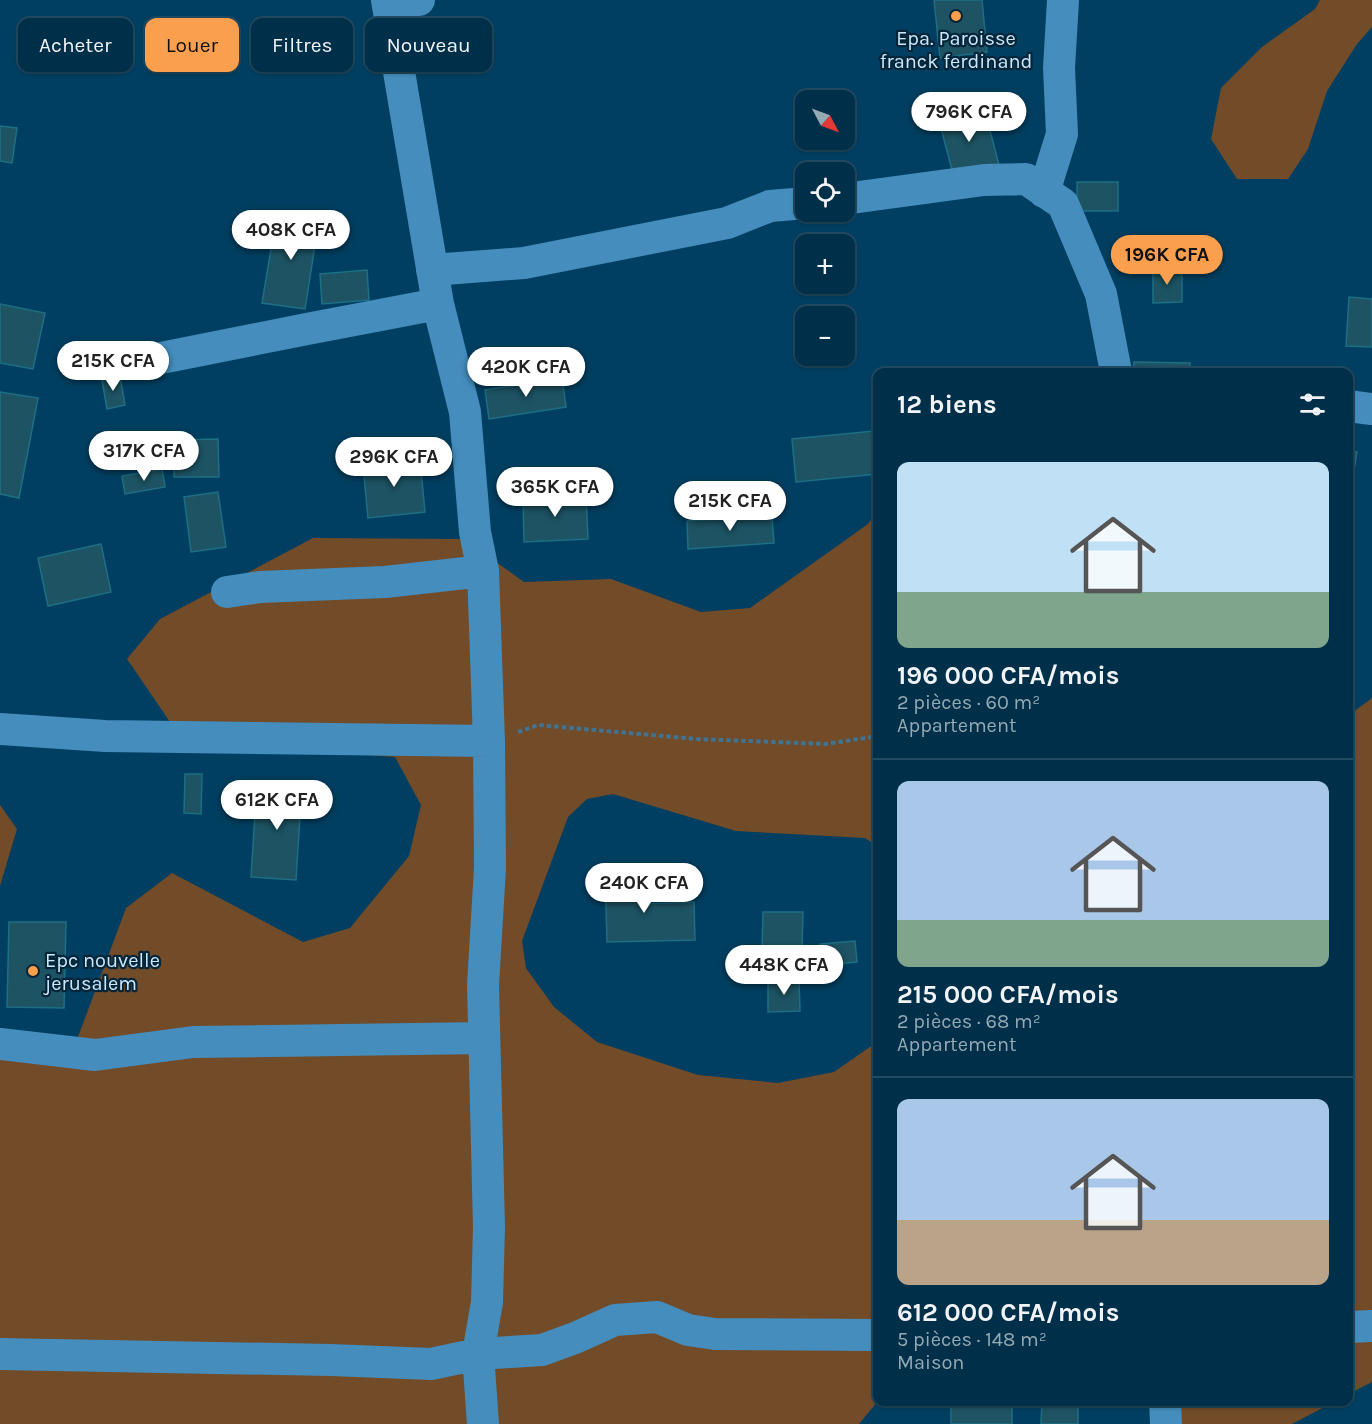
<!DOCTYPE html>
<html lang="fr">
<head>
<meta charset="utf-8">
<style>
	body { margin:0; font-family:Karla,sans-serif; background:#0a3750; color:#f1f3f6; height:100vh; display:flex; flex-direction:column; font-size:22px; white-space:nowrap }
	* { box-sizing:border-box; margin:0 }
	p { font-size:20px; color:#95a9b4 }
	.icon { flex:none; width:33px; height:33px; fill:none; stroke:currentColor; stroke-width:2; stroke-linecap:round; stroke-linejoin:round }
	.map { position:relative; flex:1; overflow:hidden }
	.sheet { position:absolute; left:873px; top:368px; width:480px; height:1038px; display:flex; flex-direction:column; background:#002f49; border-radius:12px; box-shadow:0 2px 4px #0004,0 0 0 2px #224a61 }
	.sheet>* { flex:none }
	.top-card { position:absolute; left:18px; top:18px; width:570px; height:54px; display:flex; gap:12px }
	.needle { width:39px; rotate:131deg }
	.tools { position:absolute; left:795px; top:90px; display:grid; gap:12px }
	.tools a { display:grid; place-items:center; width:60px; height:60px; border-radius:12px; background:#002f49; box-shadow:0 2px 4px #0004,0 0 0 2px #224a61; font-size:30px }
	.price { position:absolute; translate:-50% -51px; padding:0 14px; border-radius:21px; background:#fff; color:#222; font-size:20px; line-height:39px; filter:drop-shadow(0 2px 3px #0008) }
	.price::after { content:''; position:absolute; left:50%; top:36px; width:18px; height:14px; margin-left:-9px; background:inherit; clip-path:polygon(0 0,100% 0,50% 100%) }
	.price.on { background:#fa9f4e; color:#111 }
	ul { padding:0; list-style:none }
	li { display:grid; align-content:center; gap:12px; height:318px; padding:0 24px }
	li+li { border-top:2px solid #224a61 }
	li span { display:grid; place-items:center; height:186px; border-radius:12px; color:#555 }
	li>.icon { margin-inline-start:auto }
	span .icon { width:108px; height:108px; fill:#fffc; stroke-width:1 }
	li b { font-size:26px }
	h2 { display:flex; justify-content:space-between; align-items:center; height:72px; padding:0 24px; font-size:26px }
	.chip { padding:0 21px; border-radius:12px; background:#002f49; box-shadow:0 2px 4px #0004,0 0 0 2px #224a61; font-size:21px; line-height:54px }
	.chip.on { background:#fa9f4e; color:#111 }
	.map>svg:first-child { display:block }
	.green { fill:#724b29 }
	.building { fill:#1d5363; stroke:#1d6f85; stroke-width:1.5 }
	.lines { fill:none; stroke-linecap:round; stroke-linejoin:round }
	.path { stroke:#417492; stroke-width:4; stroke-dasharray:4.5 3; stroke-linecap:butt }
	.minor { stroke:#448dbd; stroke-width:32 }
	.poi-dot { fill:#fa9f4e; stroke:#052538; stroke-width:2 }
	.labels { text-anchor:middle; dominant-baseline:central; stroke-width:4.5; stroke-linejoin:round; paint-order:stroke }
	.poi-label { font-size:20px; fill:#cbe7fc; stroke:#052538 }
</style>
</head>
<body>
<div class="map">
<svg width="1372" height="1424" viewBox="0 0 1372 1424">
	<rect width="100%" height="100%" fill="#003f61"/>
	<!-- green -->
	<path class="green" d="M1320 0H1372V27L1357 44 1327 91 1308 149 1288 179H1237L1211 139 1221 88 1262 47 1315 9Z
		M877 512V846L865 838 736 831 613 794 587 799 568 817 522 941 526 968 554 1007 597 1042 698 1075 778 1083 834 1072 877 1042 878 1401 859 1424H0V1035L75 1045 126 908 172 873 303 942 350 928 409 856 421 805 395 757 183 741 127 659 160 619 313 538 464 539 524 582 611 579 701 612 750 608 868 524Z
		M1372 698V1382L1349 1394 1348 716Z
		M0 805 17 829 0 886Z
		M1170 1401H1336L1292 1424H1162Z"/>
	<!-- building -->
	<path class="building" d="M934 0H982L987 52 940 58Z
		M984 108 999 165 954 177 939 121Z
		M0 126 17 128 12 163 0 161Z
		M1077 182H1118V211H1077Z
		M277 213 319 220 305 309 262 303Z
		M1153 269H1182V302L1153 303Z
		M367 270 369 300 322 304 320 274Z
		M1349 297 1372 299V347L1346 346Z
		M0 304 45 313 33 369 0 363Z
		M1134 362 1190 363V372H1133Z
		M120 376 125 405 107 409 102 380Z
		M562 378 566 407 489 419 485 390Z
		M0 392 38 398 19 498 0 494Z
		M874 431 877 474 796 482 792 439Z
		M218 439 219 477H174V440Z
		M1348 450 1357 452 1351 488 1348 487Z
		M420 459 425 512 368 518 363 465Z
		M162 469 165 487 125 494 122 476Z
		M218 492 226 547 191 552 184 497Z
		M586 494 588 539 524 542 523 497Z
		M772 516 774 543 688 549 687 521Z
		M101 544 111 592 48 606 38 558Z
		M185 774H202L201 814 184 813Z
		M257 782 302 784 296 880 251 877Z
		M641 874V904L694 902 695 940 607 942 605 875Z
		M763 912H803L802 950H762Z
		M9 922H66L64 1008 7 1007Z
		M855 941 857 962 822 965 820 944Z
		M799 979 800 1011 768 1012V980Z
		M951 1401H1012V1424H951Z
		M1042 1401H1078V1424H1041Z"/>
	<g class="lines">
		<!-- path -->
		<path class="path" d="M518 732 538 725 697 739 826 744 878 736"/>
		<!-- minor -->
		<path class="minor" d="M388 5 419 0
			M1044 192 1062 134 1059 68 1063 0
			M844 199 984 180 1026 179 1063 204 1101 294 1116 372
			M432 270 524 263 727 223 770 206 806 203
			M131 364 307 329 438 304
			M1348 406 1372 409
			M227 592 260 587 385 582 483 571
			M0 729 105 736 489 741
			M0 1044 95 1055 193 1042 484 1038
			M1348 1327 1372 1326
			M0 1354 331 1360 431 1364 478 1354 487 1302 489 1227 483 985 490 868 489 741 483 571 475 532 465 412 438 304 387 0
			M1165 1401 1166 1424
			M483 1424 478 1354 542 1350 575 1338 615 1320 657 1317 688 1330 715 1334 878 1335"/>
	</g>
	<!-- markers -->
	<g class="poi-dot">
		<circle cx="956" cy="16" r="6"/>
		<circle cx="33" cy="971" r="6"/>
	</g>
	<g class="labels">
		<!-- poi labels -->
		<g class="poi-label">
			<text x="956" y="38">Epa. Paroisse<tspan x="956" dy="23">franck ferdinand</tspan></text>
			<text x="45" y="960" text-anchor="start">Epc nouvelle<tspan x="45" dy="23">jerusalem</tspan></text>
		</g>
	</g>
</svg>
<div class="tools">
<a><svg class="needle" viewBox="-14 -14 28 28"><path d="M0-13l5 13h-10z" fill="#e53935"/><path d="M0 13l5-13h-10z" fill="#95a9b4"/></svg></a>
<a><svg class="icon" aria-label="locate" viewBox="0 0 24 24"><circle cx="12" cy="12" r="6"/><path d="M12 2v4M12 18v4M2 12h4M18 12h4"/></svg></a>
<a>+</a>
<a>−</a>
</div>
<b class="price" style="left:969px;top:143px">796K CFA</b>
<b class="price" style="left:291px;top:261px">408K CFA</b>
<b class="price on" style="left:1167px;top:286px">196K CFA</b>
<b class="price" style="left:113px;top:392px">215K CFA</b>
<b class="price" style="left:526px;top:398px">420K CFA</b>
<b class="price" style="left:144px;top:482px">317K CFA</b>
<b class="price" style="left:394px;top:488px">296K CFA</b>
<b class="price" style="left:555px;top:518px">365K CFA</b>
<b class="price" style="left:730px;top:532px">215K CFA</b>
<b class="price" style="left:277px;top:831px">612K CFA</b>
<b class="price" style="left:644px;top:914px">240K CFA</b>
<b class="price" style="left:784px;top:996px">448K CFA</b>
<div class="top-card">
<a class="chip">Acheter</a>
<a class="chip on">Louer</a>
<a class="chip">Filtres</a>
<a class="chip">Nouveau</a>
</div>
<section class="sheet">
<h2>12 biens<svg class="icon" aria-label="filters" viewBox="0 0 24 24"><path d="M4 7h16M4 17h16"/><circle cx="9" cy="7" r="2"/><circle cx="15" cy="17" r="2"/></svg></h2>
<ul>
<li><span style="background:linear-gradient(#bfe0f5 70%,#7fa58c 0)"><svg class="icon" aria-label="home" viewBox="0 0 24 24"><path d="M3 11l9-7 9 7M6 9v11h12V9"/></svg></span><div><b>196 000 CFA/mois</b><p>2 pièces · 60 m²</p><p>Appartement</p></div></li>
<li><span style="background:linear-gradient(#a9c7e8 75%,#7fa58c 0)"><svg class="icon" aria-label="home" viewBox="0 0 24 24"><path d="M3 11l9-7 9 7M6 9v11h12V9"/></svg></span><div><b>215 000 CFA/mois</b><p>2 pièces · 68 m²</p><p>Appartement</p></div></li>
<li><span style="background:linear-gradient(#a9c7e8 65%,#b9a48a 0)"><svg class="icon" aria-label="home" viewBox="0 0 24 24"><path d="M3 11l9-7 9 7M6 9v11h12V9"/></svg></span><div><b>612 000 CFA/mois</b><p>5 pièces · 148 m²</p><p>Maison</p></div></li>
</ul>
</section>
</div>
</body>
</html>
